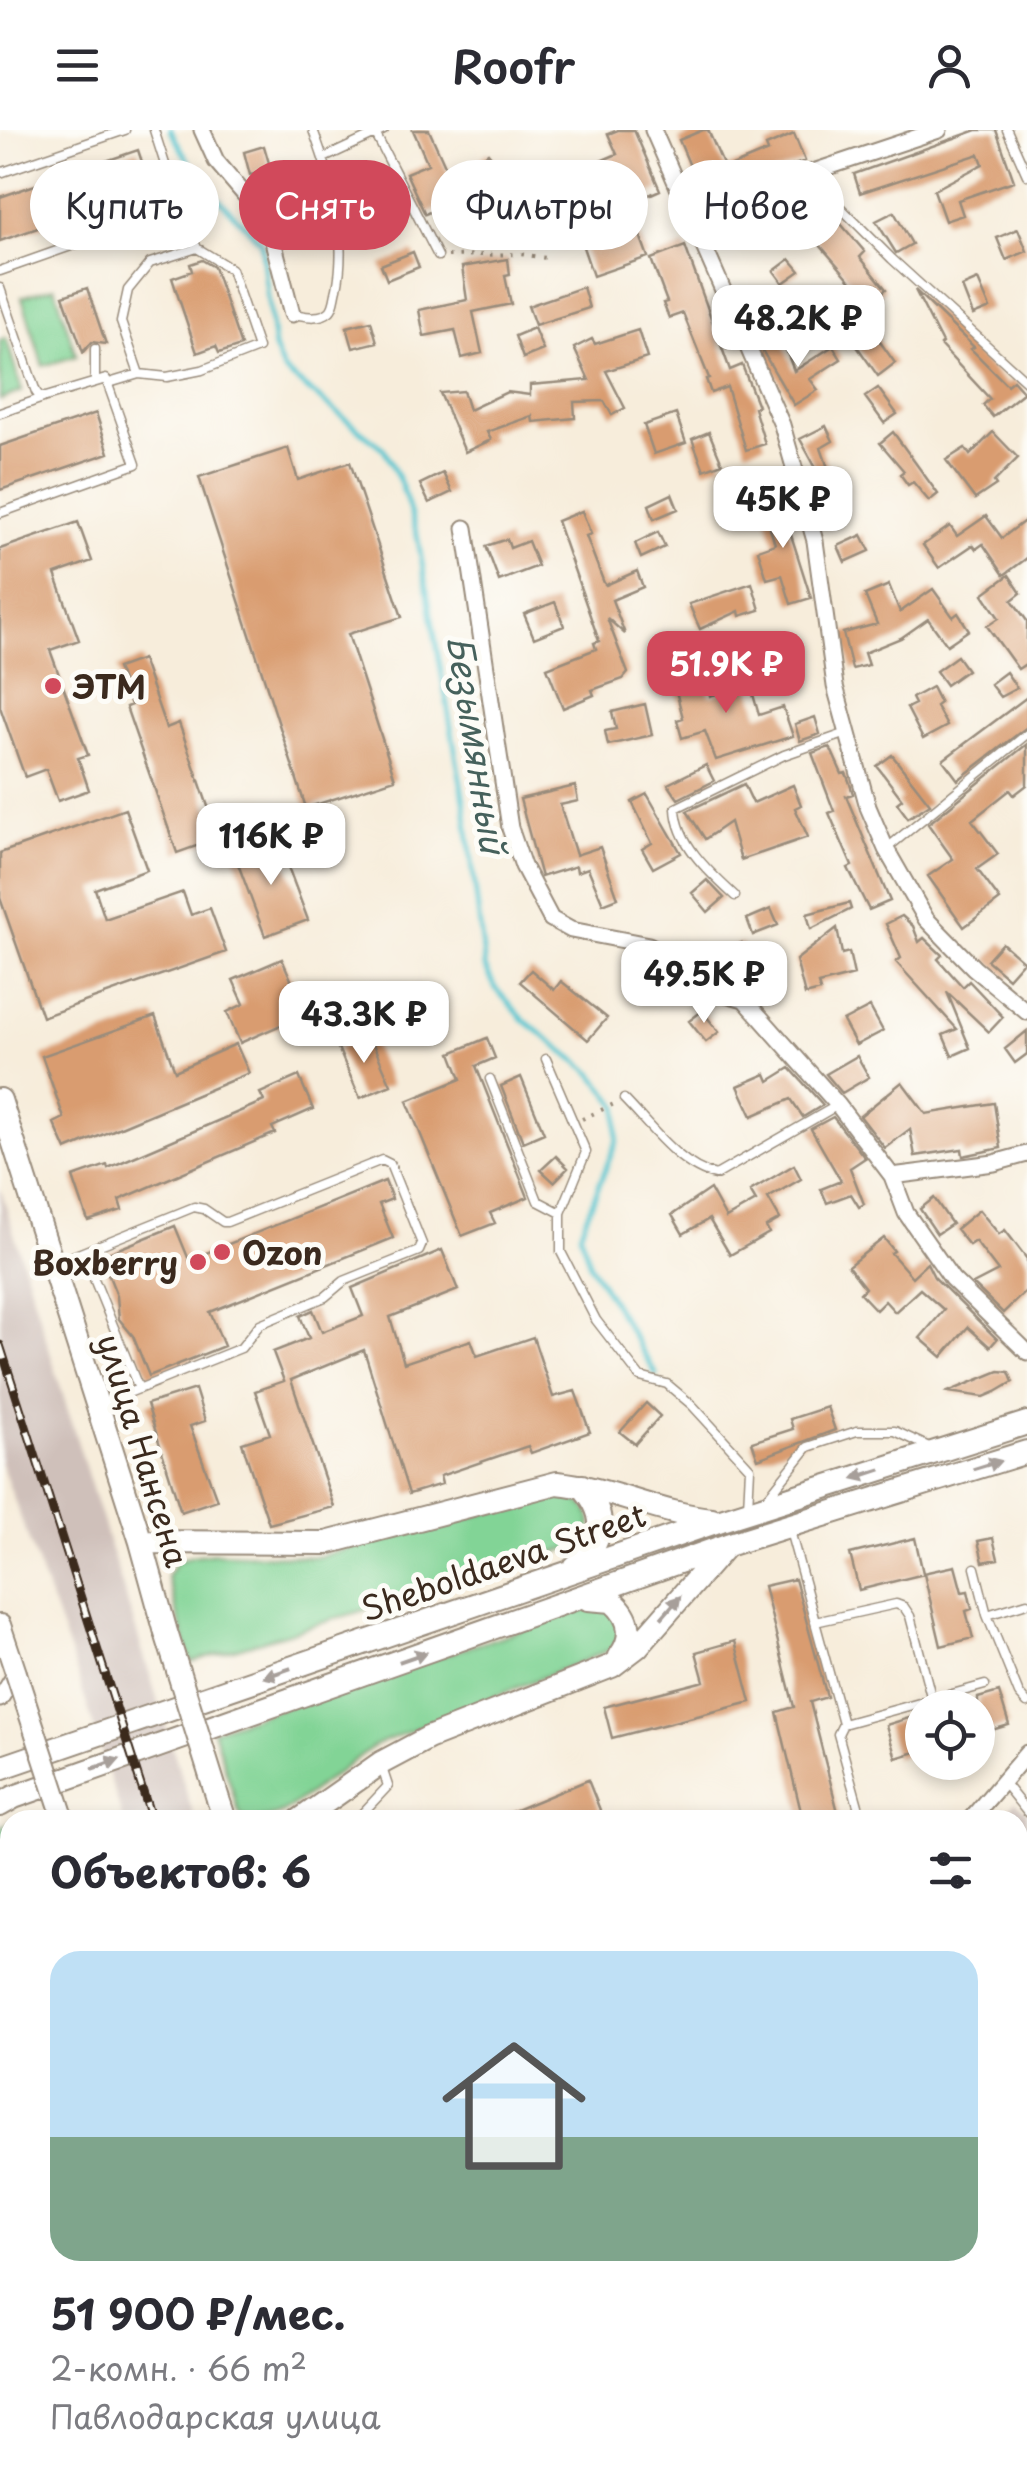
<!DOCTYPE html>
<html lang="ru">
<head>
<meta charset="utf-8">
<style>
	body { margin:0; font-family:"Playpen Sans",sans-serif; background:#f2f2f3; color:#2b2b33; height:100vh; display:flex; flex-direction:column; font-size:38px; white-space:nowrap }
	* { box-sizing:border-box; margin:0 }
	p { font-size:32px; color:#7c7c81 }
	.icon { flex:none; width:55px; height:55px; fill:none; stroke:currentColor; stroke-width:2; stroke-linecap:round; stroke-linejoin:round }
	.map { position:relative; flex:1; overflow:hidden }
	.drawer { position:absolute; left:0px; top:1680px; width:1028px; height:672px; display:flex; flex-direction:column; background:#fff; border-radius:30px 30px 0 0; box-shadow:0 5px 15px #0003 }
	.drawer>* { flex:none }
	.banner { position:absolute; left:30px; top:30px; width:968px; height:90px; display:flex; gap:20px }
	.controls { position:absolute; left:905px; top:1560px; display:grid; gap:20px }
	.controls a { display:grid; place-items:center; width:90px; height:90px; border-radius:50%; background:#fff; box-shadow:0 5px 15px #0003; font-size:50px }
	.price { position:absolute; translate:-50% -85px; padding:0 22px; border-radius:20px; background:#fff; color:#222; font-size:32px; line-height:65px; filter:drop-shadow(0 2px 5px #0008) }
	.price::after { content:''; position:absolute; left:50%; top:60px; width:30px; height:22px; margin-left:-15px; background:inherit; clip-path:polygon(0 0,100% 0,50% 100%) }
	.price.current { background:#d1495b; color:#fff }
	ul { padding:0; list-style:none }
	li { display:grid; align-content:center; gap:20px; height:530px; padding:0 50px }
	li+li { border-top:2px solid #e1e1e2 }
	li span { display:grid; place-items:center; height:310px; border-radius:30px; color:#555 }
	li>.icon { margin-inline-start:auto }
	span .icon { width:180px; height:180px; fill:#fffc; stroke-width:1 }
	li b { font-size:42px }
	h2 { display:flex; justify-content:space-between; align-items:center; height:120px; padding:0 50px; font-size:42px }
	.pill { padding:0 35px; border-radius:45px; background:#fff; box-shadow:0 5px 15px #0003; font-size:35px; line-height:90px }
	.pill.current { background:#d1495b; color:#fff }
	header { display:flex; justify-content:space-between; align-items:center; height:130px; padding:0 50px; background:#fff; font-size:45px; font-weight:600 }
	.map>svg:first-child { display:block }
	.industrial { fill:#cfc0ba }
	.green { fill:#82d496; stroke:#5e7f5a; stroke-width:2.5 }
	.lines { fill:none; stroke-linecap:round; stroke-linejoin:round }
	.stream { stroke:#59c6d0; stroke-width:5 }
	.building { fill:#d99c6f }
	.service-casing { stroke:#998c7c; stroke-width:11 }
	.minor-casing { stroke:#998c7c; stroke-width:19 }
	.secondary-casing { stroke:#998c7c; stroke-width:24 }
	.primary-casing { stroke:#998c7c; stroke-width:26 }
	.path { stroke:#998c7c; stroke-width:4; stroke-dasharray:2.5 8; stroke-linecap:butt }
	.service { stroke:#fff; stroke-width:8 }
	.minor { stroke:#fff; stroke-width:15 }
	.secondary { stroke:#fff; stroke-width:20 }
	.primary { stroke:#fff; stroke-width:22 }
	.rail-casing { stroke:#3b2a1e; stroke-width:9 }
	.rail { stroke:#fdfcf7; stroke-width:5; stroke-dasharray:15; stroke-linecap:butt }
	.secondary-bridge-casing { stroke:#998c7c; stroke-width:24; stroke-linecap:butt }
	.primary-bridge-casing { stroke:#998c7c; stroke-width:26; stroke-linecap:butt }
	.secondary-bridge { stroke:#fff; stroke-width:20 }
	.primary-bridge { stroke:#fff; stroke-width:22 }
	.oneway { fill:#a79f9a }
	.poi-dot { fill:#d1495b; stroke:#fdfcf7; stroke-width:4 }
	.labels { text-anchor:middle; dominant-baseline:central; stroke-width:10; stroke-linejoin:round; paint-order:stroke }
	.poi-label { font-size:32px; font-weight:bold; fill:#3b2a1e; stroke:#fdfcf7; text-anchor:start }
	.street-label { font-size:32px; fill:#3b2a1e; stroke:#fdfcf7 }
	.water-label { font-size:35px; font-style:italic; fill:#46615c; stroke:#fdfcf7 }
</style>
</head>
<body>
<header><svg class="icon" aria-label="menu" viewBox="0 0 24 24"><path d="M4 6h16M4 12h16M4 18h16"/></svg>Roofr<svg class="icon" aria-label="person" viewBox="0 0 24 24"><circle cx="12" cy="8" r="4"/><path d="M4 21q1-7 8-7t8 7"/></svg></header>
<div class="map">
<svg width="1027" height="2351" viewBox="0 0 1027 2351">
	<rect width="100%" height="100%" fill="#fdfcf7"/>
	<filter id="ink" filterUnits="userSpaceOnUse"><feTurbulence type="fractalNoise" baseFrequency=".01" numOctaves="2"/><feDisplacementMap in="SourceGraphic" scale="20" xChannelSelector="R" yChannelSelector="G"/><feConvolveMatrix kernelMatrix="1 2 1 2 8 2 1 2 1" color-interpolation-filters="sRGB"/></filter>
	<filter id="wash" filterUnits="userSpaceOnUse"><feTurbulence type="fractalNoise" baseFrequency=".0048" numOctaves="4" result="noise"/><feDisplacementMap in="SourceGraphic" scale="40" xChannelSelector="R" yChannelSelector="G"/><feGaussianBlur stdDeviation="2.25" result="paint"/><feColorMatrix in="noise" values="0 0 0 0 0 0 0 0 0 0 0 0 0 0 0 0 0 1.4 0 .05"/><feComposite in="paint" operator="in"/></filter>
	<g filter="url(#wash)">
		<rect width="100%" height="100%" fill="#f7eddb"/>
		<!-- industrial -->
		<path class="industrial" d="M0 1057 67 1278 195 1690H123L74 1534 0 1331Z
			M1015 1671 1027 1682V2243L1018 2215V1690H999Z
			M329 2343H409L411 2351H331Z"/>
		<!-- green -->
		<path class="green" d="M55 157 76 226 43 236 22 167Z
			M6 208 22 261 0 270V210Z
			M555 1365C586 1367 605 1392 578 1416L191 1532 167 1447 176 1432 192 1426 215 1423 317 1427Z
			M595 1476 609 1477 623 1497 615 1518 375 1615 283 1683C269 1689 254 1694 240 1685L213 1600Z
			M10 1693V2342H226L229 2351H0V1698Z
			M731 2343H810L809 2351H734Z"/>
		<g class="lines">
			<!-- stream -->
			<path class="stream" d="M170 0 200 50 261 112 274 218 283 240 384 319 401 354 417 404 465 676 485 837 496 859 525 891 591 942 618 976 617 1010 580 1103 590 1135 656 1244"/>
		</g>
		<g id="blocks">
			<!-- building -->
			<path class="building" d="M413 0H429L460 69 425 84 406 43 428 34Z
				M618 0H634L660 60 642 68 644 72 630 78 648 127 593 146 583 117 614 106 593 60 569 70 570 76 490 96 482 70 575 42 617 24 608 4Z
				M703 0H708L725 39 768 21 766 16 794 4 805 31 739 57 738 54 731 55 703 67 679 10Z
				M977 0H996L1014 51 958 70 963 85 945 91 934 60 983 34 979 24 860 63 854 44Z
				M264 16 271 40 250 45 244 22Z
				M138 20 151 59 0 111V67Z
				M488 23 501 39 485 51 473 35Z
				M359 44 368 65 364 66 379 99 358 108 353 95 347 96 338 53Z
				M810 58 865 122 860 127 886 159 870 173 788 78Z
				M328 77 332 101 300 110 293 87Z
				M894 82 912 114 896 123 876 91Z
				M750 83 765 102 752 112 736 94Z
				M1018 99 1027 121 1006 130 997 108Z
				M685 116 730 240 742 235 758 276 754 278 765 314 746 320 727 257 711 263 706 249 709 248 683 183 669 188 663 173 667 172 651 129Z
				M413 122 419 137 387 150 381 135Z
				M508 129 510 145 505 146 511 174 473 182 482 223 462 228 455 200 424 206 419 180 467 170 462 137Z
				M790 129 800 141 783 153 774 141Z
				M202 130 214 137 241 216 219 223 216 216 197 223 172 148 192 141 190 134Z
				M978 150 990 178 973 185 962 157Z
				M583 157 589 178 535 195 528 176Z
				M87 158 106 214 92 212 83 222 63 166Z
				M796 160 813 188 791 201 775 173Z
				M915 160 974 217 971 219 1007 255 1013 250 1024 262 993 287 983 275 990 269 940 215 942 213Z
				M371 191 377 212 353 218 347 197Z
				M534 198 543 220 523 228 515 206Z
				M638 200 647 228 606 241 625 278 612 285 604 271 574 272 575 288 533 292 532 286 487 302 491 310 465 322 440 263 463 261 469 280 507 262 530 265V255L589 250 574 218 592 209 595 214Z
				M873 202 895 233 878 246 856 215Z
				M782 209 794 241 833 216 841 229 810 249 818 260 794 275 760 217Z
				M878 258 897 284 884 293 865 267Z
				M96 283 109 323 0 360V316Z
				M676 284 686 313 654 324 644 295Z
				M826 296 833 311 821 318 839 369 822 375 810 342 817 340 800 309Z
				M709 302 722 333 704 340 692 309Z
				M893 302 938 364 929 371 913 352 908 355 900 344 904 341 880 313Z
				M993 302 1018 328 994 352 996 355 975 369 946 330 965 318 970 325Z
				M288 318 298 350 350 332 402 487 348 504 395 649 306 678 199 347Z
				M443 343 452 362 429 373 420 354Z
				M672 364 678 379 654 389 649 375Z
				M789 366 794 384 785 386 811 468 791 474 782 445 767 449 758 420 775 414 762 374Z
				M582 381 591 404 586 406 604 453 606 455 637 441 643 457 612 470 625 504 607 488 628 543 623 549 592 560 594 565 563 578 547 538 596 519 594 513 599 511 557 391Z
				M986 386 1002 408 1027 389V428L1004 445 983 414 976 419 973 415 939 438 923 415 950 396 957 406Z
				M78 392 92 431 55 444 79 510 50 520 88 625 78 628 89 660 58 671 46 639 25 647 0 577V419Z
				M658 402 665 417 641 428 635 413Z
				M862 405 870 421 845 432 838 416Z
				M507 409 510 418 528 411 538 436 499 451 486 416Z
				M1009 445 1021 463 1012 470 1027 491V533L1018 539 987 496 999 488 983 464Z
				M752 453 760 480 740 486 739 481 700 499 689 474Z
				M889 455 900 482 933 459 953 487 958 483 969 500 947 515 928 489 901 508 864 523 868 535 852 539 843 503 877 494 865 465Z
				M555 472 564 496 534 508 524 484Z
				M791 516 802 549 779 556 773 536 767 538 762 524Z
				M957 526 967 540 946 555 936 541Z
				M142 529 166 598 179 593 219 708 177 723 126 577 131 575 117 538Z
				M701 534 710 566 750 554 759 585 783 577 793 606 716 630 705 601 682 608 677 590 683 588 671 542Z
				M1006 542 1017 558 1000 567 990 554Z
				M932 557 940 573 936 576 947 596 923 609 907 578 915 574 912 568Z
				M1027 567V597L958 650 943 630Z
				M645 574 652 605 608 615 605 601 616 599 612 582Z
				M815 587 820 604 800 611 795 594Z
				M1027 614V655L1014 665 1010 660 972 690 998 724 977 739 1000 770 964 797 928 746 953 729 928 694Z
				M830 617 842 644 846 643 849 651 853 664 846 666 890 771 869 780 848 738 852 736 829 683 834 681 812 623Z
				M892 625 930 674 908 688 897 673 902 669 877 636Z
				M706 635 714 651 678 669 668 654Z
				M744 654 753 673 793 655 801 675 795 678 808 707 741 730 730 692 705 709 687 681Z
				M575 656 578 671 560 675 576 725 600 717 618 768 603 774 588 738 577 742 576 736 541 747 525 688 520 669Z
				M647 664 681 723 653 738 642 719 652 713 632 672Z
				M125 679 147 740 95 759 105 789 183 762 191 785 210 778 226 822 42 887 0 768V723Z
				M278 710 308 790 265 806 235 726Z
				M707 750 724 768 708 782 692 763Z
				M849 773 851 779 811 799 807 784Z
				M771 779 778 795 753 805 747 789Z
				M902 786 913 796 919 812 924 808 942 825 938 829 963 857 969 851 1003 887 989 902 947 862 970 918 952 926 943 905 957 899 896 832 901 828 886 794Z
				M837 798 842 824 849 822 854 845 818 854 820 861 805 865 796 830Z
				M741 813 750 830 733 839 724 822Z
				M1002 813 1023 831 1008 848 987 830Z
				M282 829 306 884 240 913 227 882 244 874 233 850Z
				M531 840 554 860 561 851 607 888 588 910 520 852Z
				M870 877 883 901 856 915 843 891Z
				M702 881 719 902 706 912 689 891Z
				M155 886 175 941 236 914 249 943 66 1020 54 993 64 988 42 926Z
				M1027 901V924L1015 933 1005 919Z
				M369 905 391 955 360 968 338 918Z
				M487 908 495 928 476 936 528 1067 490 1083 495 1093 462 1106 407 971 461 949 451 923Z
				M857 926 869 947 842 963 826 944Z
				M790 938 823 975 803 987 791 969 752 986 738 956 766 944 769 951Z
				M299 946 313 979 272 997 275 1003 119 1070 122 1080 88 1091 73 1047 107 1035 108 1038 264 971 260 963Z
				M521 947 544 1003 523 1012 501 956Z
				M902 952 926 984 994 973 1001 1018 963 1026 962 1019 915 1026 910 999 885 1018 860 986Z
				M833 987 865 1028 850 1038 864 1074 859 1077 851 1064 827 1073 821 1059 841 1051 811 999Z
				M556 1026 568 1038 554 1052 541 1040Z
				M794 1035 801 1049 768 1068 780 1089 766 1097 769 1103 730 1125 709 1089 683 1104 672 1085 710 1059 726 1088 756 1071 750 1061Z
				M385 1051 392 1069 379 1074 393 1108 210 1182 224 1216 149 1246 133 1206 119 1189 117 1166 101 1126 175 1096 189 1130Z
				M934 1068 952 1094 937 1104 920 1079Z
				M979 1080 999 1104 1005 1100 1027 1129V1160L1003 1183 973 1154 998 1141 975 1111 969 1115 956 1099Z
				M884 1108 894 1121 891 1123 912 1147 927 1133 934 1147 997 1209 990 1217 968 1197 942 1227 920 1208 944 1180 920 1159 895 1182 885 1171 876 1180 860 1163 865 1158 848 1136Z
				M442 1120 458 1160 390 1187 404 1233 471 1210 477 1226 533 1207 553 1267 575 1261 590 1302 531 1323 528 1316 440 1346 442 1354 409 1364 364 1220 291 1250 334 1377 269 1394 242 1313 270 1304 255 1261 284 1251 273 1222 309 1208 300 1186 313 1180 322 1202 363 1186 352 1158Z
				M999 1241 1009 1242 1013 1252 996 1262 984 1267 948 1262Z
				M195 1259 205 1291 190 1296 217 1370 181 1382 147 1274Z
				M646 1273 660 1286 635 1314 620 1302Z
				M827 1277 835 1300 758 1329 752 1312 793 1299 790 1289Z
				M915 1408 923 1443 955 1436 962 1462 968 1461 972 1479 966 1481 973 1508 941 1516 924 1444 859 1460 850 1424Z
				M993 1408 998 1429 983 1432 978 1411Z
				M795 1449 827 1567 810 1572 840 1690H803L777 1582 794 1577 764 1456Z
				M735 1511 751 1572 612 1608 604 1577 704 1551 696 1522Z
				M999 1562 1009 1595 978 1604V1568Z
				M922 1584V1620L896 1628 886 1595Z
				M588 1650 604 1690H492Z"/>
		</g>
	</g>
	<g filter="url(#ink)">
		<use href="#blocks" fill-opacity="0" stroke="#998c7c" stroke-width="2.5"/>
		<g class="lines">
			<!-- service casing -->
			<g class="service-casing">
				<path id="service" d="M1007 0 1027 45
					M376 5 438 126
					M324 28 384 0
					M0 43 125 0
					M807 44 892 129 1027 252
					M179 78 197 118
					M0 141 179 78 154 0
					M0 158 36 262 40 267H46L106 249 136 334 0 383
					M293 184C305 186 320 190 330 181 335 176 335 165 337 159 348 105 332 51 313 0
					M95 219V250
					M109 253 139 244 167 247 202 240 258 218 231 139 197 118 150 133 128 160 121 192 139 244
					M0 283 43 268
					M886 719 1027 604
					M735 766C710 743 677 714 676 678L784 625 850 602
					M546 929 586 1022 561 1083V1122L596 1190 640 1247 667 1254 692 1275 750 1338 748 1377
					M490 949 538 1071 561 1083
					M624 969C649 994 680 1038 716 1045L838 975
					M83 1122 139 1259
					M53 1134 194 1077 204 1079 223 1092H227L382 1030 390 1034 422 1114 419 1121 344 1151 325 1167 260 1194 241 1218 101 1274
					M768 1367 808 1317 857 1301H895L929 1317
					M789 1397 843 1594 838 1604 862 1690
					M975 1438 987 1485 1019 1564 1027 1573
					M987 1485 1027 1473
					M815 1492 896 1474 904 1477 910 1486 932 1570
					M843 1594 985 1555
					M1003 1652 1027 1682
					M356 1690 388 1656 382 1638
					M1018 1897 1027 1913
					M1018 2013 1027 2028
					M1018 2248 1027 2272
					M1018 2337 1027 2334
					M913 2342 916 2351
					M984 2351 1005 2342"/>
			</g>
			<!-- minor casing -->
			<g class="minor-casing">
				<path id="minor" d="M202 0 216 31 268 92 292 184
					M653 0 782 295 815 411 835 556 868 677 886 719 926 789 974 838 1027 882
					M692 87 807 44 939 0
					M465 398 510 698 523 736 551 789 571 800 649 815 688 836 719 862 744 869 838 975 892 1046 906 1083 952 1149 1027 1222
					M892 1046 994 1033 1027 1024
					M0 1569 16 1543
					M970 1690 1027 1623"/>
			</g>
			<!-- secondary casing -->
			<g class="secondary-casing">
				<path id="secondary" d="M0 1495 16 1543
					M274 2342 277 2351"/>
			</g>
			<!-- primary casing -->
			<g class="primary-casing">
				<path id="primary" d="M0 970 141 1412 165 1499
					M141 1412 326 1413 557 1353C611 1358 659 1384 712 1389
					M575 1437C605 1411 609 1386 582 1356
					M588 1469 612 1471C630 1486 635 1506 620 1526
					M0 1638 721 1390 1027 1293
					M218 1669 225 1690
					M0 1675 14 1667 727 1415 1027 1322
					M300 1690 381 1633 428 1608 612 1536 637 1517 723 1419
					M441 2342 444 2351"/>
			</g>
			<!-- path -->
			<path class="path" d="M448 126 520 124 546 128
				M582 989 614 974
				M0 1810 10 1800
				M0 1886 10 1905
				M85 2342 91 2351
				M862 2349 877 2342
				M815 2351 816 2342"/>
			<!-- service -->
			<use href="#service" class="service"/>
			<!-- minor -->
			<use href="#minor" class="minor"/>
			<!-- secondary -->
			<use href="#secondary" class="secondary"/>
			<!-- primary -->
			<use href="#primary" class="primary"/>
			<!-- rail casing -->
			<g class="rail-casing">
				<path id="rail" d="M0 1215 152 1690
					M352 2342 355 2351"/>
			</g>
			<!-- rail -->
			<use href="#rail" class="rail"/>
			<!-- secondary-bridge casing -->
			<g class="secondary-bridge-casing">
				<path id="secondary-bridge" d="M16 1543 64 1690"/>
			</g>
			<!-- primary-bridge casing -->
			<g class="primary-bridge-casing">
				<path id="primary-bridge" d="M165 1499 218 1669"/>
			</g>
			<!-- secondary-bridge -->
			<use href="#secondary-bridge" class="secondary-bridge"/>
			<!-- primary-bridge -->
			<use href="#primary-bridge" class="primary-bridge"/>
		</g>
		<!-- one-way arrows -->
		<defs><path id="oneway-solid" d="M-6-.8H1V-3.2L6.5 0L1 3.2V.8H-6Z" transform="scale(2.5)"/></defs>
		<g class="oneway">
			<use href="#oneway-solid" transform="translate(987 1335) rotate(-17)"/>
			<use href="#oneway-solid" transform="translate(867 1344) rotate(162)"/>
			<use href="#oneway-solid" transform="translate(671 1477) rotate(-49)"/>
			<use href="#oneway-solid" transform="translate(413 1527) rotate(-19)"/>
			<use href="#oneway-solid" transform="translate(277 1543) rotate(161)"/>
			<use href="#oneway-solid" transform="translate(106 1634) rotate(-19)"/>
		</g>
	</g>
	<!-- markers -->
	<g class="poi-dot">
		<circle cx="53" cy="556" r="10"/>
		<circle cx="222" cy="1122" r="10"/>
		<circle cx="198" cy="1132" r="10"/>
	</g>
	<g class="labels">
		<!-- poi labels -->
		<g class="poi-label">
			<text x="73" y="556">ЭТМ</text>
			<text x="242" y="1122">Ozon</text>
			<text x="178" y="1132" text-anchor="end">Boxberry</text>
		</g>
		<!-- street labels -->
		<g class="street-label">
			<text transform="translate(144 1320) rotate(73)">улица Нансена</text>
			<text transform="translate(503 1431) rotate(-19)">Sheboldaeva Street</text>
		</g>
		<!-- water labels -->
		<g class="water-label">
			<text transform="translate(478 614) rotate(81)">Безымянный</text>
		</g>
	</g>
</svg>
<div class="controls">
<a><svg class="icon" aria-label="locate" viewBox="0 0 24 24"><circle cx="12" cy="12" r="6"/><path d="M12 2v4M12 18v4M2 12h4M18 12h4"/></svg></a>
</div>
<b class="price" style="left:798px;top:240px">48.2K ₽</b>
<b class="price" style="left:783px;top:421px">45K ₽</b>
<b class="price current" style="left:726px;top:586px">51.9K ₽</b>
<b class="price" style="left:271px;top:758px">116K ₽</b>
<b class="price" style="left:704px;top:896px">49.5K ₽</b>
<b class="price" style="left:364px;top:936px">43.3K ₽</b>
<div class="banner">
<a class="pill">Купить</a>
<a class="pill current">Снять</a>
<a class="pill">Фильтры</a>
<a class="pill">Новое</a>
</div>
<section class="drawer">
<h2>Объектов: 6<svg class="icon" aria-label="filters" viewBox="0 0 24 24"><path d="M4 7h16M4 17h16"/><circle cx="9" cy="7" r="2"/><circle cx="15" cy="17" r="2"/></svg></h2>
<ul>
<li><span style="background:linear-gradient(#bfe0f5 60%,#7fa58c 0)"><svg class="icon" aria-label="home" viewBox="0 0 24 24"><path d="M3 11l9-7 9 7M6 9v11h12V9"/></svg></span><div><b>51 900 ₽/мес.</b><p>2-комн. · 66 m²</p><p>Павлодарская улица</p></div></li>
</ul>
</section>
</div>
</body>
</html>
